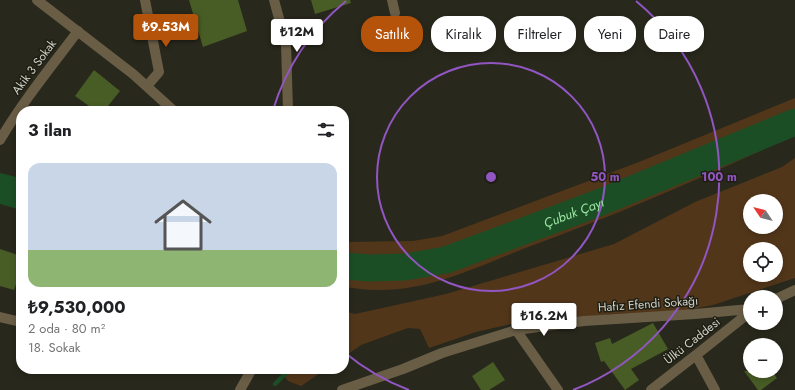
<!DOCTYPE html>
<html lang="tr">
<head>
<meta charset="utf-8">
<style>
	body { margin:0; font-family:Jost,sans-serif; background:#f2f2f2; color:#202124; height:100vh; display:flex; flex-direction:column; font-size:15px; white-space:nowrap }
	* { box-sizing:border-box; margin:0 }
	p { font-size:13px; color:#757577 }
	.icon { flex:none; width:22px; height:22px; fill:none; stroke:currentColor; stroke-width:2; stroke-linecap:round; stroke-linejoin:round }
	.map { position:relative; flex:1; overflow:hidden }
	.panel { position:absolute; left:16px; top:106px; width:333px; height:268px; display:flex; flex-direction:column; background:#fff; border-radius:16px; box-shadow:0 2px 6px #0003 }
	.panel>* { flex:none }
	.top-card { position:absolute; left:361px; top:16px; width:374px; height:36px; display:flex; gap:8px }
	.needle { width:26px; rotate:305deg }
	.controls { position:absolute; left:743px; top:194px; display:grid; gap:8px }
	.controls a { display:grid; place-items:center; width:40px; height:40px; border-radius:50%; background:#fff; box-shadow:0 2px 6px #0003; font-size:20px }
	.price { position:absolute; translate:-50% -34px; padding:0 9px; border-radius:4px; background:#fff; color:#222; font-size:13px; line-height:26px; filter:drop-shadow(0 1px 2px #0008) }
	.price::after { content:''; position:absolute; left:50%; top:24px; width:12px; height:9px; margin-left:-6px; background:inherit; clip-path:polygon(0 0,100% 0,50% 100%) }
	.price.on { background:#b45309; color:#fff }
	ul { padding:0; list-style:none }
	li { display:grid; align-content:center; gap:8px; height:212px; padding:0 12px }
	li span { display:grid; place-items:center; height:124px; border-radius:12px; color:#555 }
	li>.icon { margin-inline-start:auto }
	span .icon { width:72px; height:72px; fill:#fffc; stroke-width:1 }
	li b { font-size:17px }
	h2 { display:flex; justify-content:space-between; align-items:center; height:48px; padding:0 12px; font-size:17px }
	.tag { padding:0 14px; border-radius:16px; background:#fff; box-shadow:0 2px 6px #0003; font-size:14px; line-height:36px }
	.tag.on { background:#b45309; color:#fff }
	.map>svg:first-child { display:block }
	.green { fill:#52361a; fill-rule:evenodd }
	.water { fill:#1c4e26 }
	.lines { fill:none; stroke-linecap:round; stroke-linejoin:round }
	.stream { stroke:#1c4e26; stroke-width:4.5 }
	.river { stroke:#1c4e26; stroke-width:27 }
	.building { fill:#485d25 }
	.minor { stroke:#695d46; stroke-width:10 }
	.tertiary { stroke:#695d46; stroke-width:10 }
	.ring { fill:none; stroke:#9156c2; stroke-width:2 }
	.labels { text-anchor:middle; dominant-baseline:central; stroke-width:3; stroke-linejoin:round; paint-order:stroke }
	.street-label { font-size:12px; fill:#d2d2ca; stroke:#1f1e13 }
	.water-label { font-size:13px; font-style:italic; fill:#9de7a6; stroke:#1f1e13 }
	.centre { fill:#9156c2; stroke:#1f1e13; stroke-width:2 }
	.ring-label { font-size:12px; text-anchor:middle; font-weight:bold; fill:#9156c2; stroke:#1f1e13; stroke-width:3; stroke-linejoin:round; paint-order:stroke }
</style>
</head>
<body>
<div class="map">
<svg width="795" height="390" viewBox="0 0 795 390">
	<rect width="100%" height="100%" fill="#28281c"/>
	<!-- green -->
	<path class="green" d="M795 98V135C711 174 626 211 539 243 486 262 435 291 377 290 366 290 355 288 344 287V242L413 241 442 236 639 162Z
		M795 158V278L713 305 683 311 613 314 516 323 476 332 429 348 420 329 408 328 361 345 344 357V311L355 314 446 294 614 244 695 202 782 167ZM750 201H776V227H750ZM750 249H776V275H750Z
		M279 369H326L301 386 288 381Z"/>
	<!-- water -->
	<path class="water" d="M0 173 21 178V210L0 204Z"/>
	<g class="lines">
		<!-- stream -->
		<path class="stream" d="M275 384 290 369"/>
		<!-- river -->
		<path class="river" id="s1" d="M344 266 370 268 405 267 446 260 601 202 795 122"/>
	</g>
	<!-- building -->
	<path class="building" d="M189 0H238L247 31 203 47Z
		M311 0H350L351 3 315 14Z
		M94 70 120 91 104 111H96L75 96Z
		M0 249 21 256V270L14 290 0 286Z
		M653 323 668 349 631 369 639 380 625 390 604 361 601 362 595 343 610 338 612 344Z
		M493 362 505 380 489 390H481L472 376Z
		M744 371H772L777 378 761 390H758Z"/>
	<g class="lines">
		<!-- minor -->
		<path class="minor" d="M145 0 159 72 147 86
			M392 0 395 13
			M0 140C23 101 51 67 78 31
			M776 299 795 290
			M0 317 21 322
			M516 330 558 390
			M696 355 715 390
			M342 390 403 369 442 353 516 330 584 321 695 314 750 309
			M651 390 696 355 750 312"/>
		<!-- tertiary -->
		<path class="tertiary" d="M37 0 133 74 174 111
			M274 0 286 44 288 111
			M240 390 252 369"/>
	</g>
	<!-- distance rings -->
	<g class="ring">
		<circle cx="491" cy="177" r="114"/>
		<path d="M409 390A228 228 0 0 1 344 352M273 110A228 228 0 0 1 346 1M636 1A228 228 0 0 1 573 390"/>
	</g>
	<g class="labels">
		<!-- street labels -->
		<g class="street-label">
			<text transform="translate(34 67) rotate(-53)">Akik 3 Sokak</text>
			<text transform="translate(648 304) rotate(-4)">Hafız Efendi Sokağı</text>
			<text transform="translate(692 341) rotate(-38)">Ülkü Caddesi</text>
		</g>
		<!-- water labels -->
		<g class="water-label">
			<text stroke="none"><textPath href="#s1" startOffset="239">Çubuk Çayı</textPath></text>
		</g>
	</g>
	<circle cx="491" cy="177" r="6" class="centre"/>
	<g class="ring-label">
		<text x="605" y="181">50 m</text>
		<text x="719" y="181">100 m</text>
	</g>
</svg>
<div class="controls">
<a><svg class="needle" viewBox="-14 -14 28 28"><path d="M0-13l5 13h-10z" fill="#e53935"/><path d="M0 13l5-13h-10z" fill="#757577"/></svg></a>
<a><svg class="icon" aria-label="locate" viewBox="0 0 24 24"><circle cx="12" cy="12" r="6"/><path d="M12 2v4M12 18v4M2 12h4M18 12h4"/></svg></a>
<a>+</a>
<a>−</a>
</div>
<b class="price on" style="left:166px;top:48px">₺9.53M</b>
<b class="price" style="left:297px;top:53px">₺12M</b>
<b class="price" style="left:544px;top:337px">₺16.2M</b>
<div class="top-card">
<a class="tag on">Satılık</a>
<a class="tag">Kiralık</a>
<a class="tag">Filtreler</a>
<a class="tag">Yeni</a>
<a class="tag">Daire</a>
</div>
<section class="panel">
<h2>3 ilan<svg class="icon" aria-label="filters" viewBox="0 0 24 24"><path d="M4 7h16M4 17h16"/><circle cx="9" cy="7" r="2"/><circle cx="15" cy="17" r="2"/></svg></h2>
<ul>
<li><span style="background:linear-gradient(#c9d6e8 70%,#8fb573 0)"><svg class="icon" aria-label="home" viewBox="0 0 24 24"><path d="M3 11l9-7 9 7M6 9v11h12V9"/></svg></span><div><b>₺9,530,000</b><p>2 oda · 80 m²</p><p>18. Sokak</p></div></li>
</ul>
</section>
</div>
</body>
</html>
